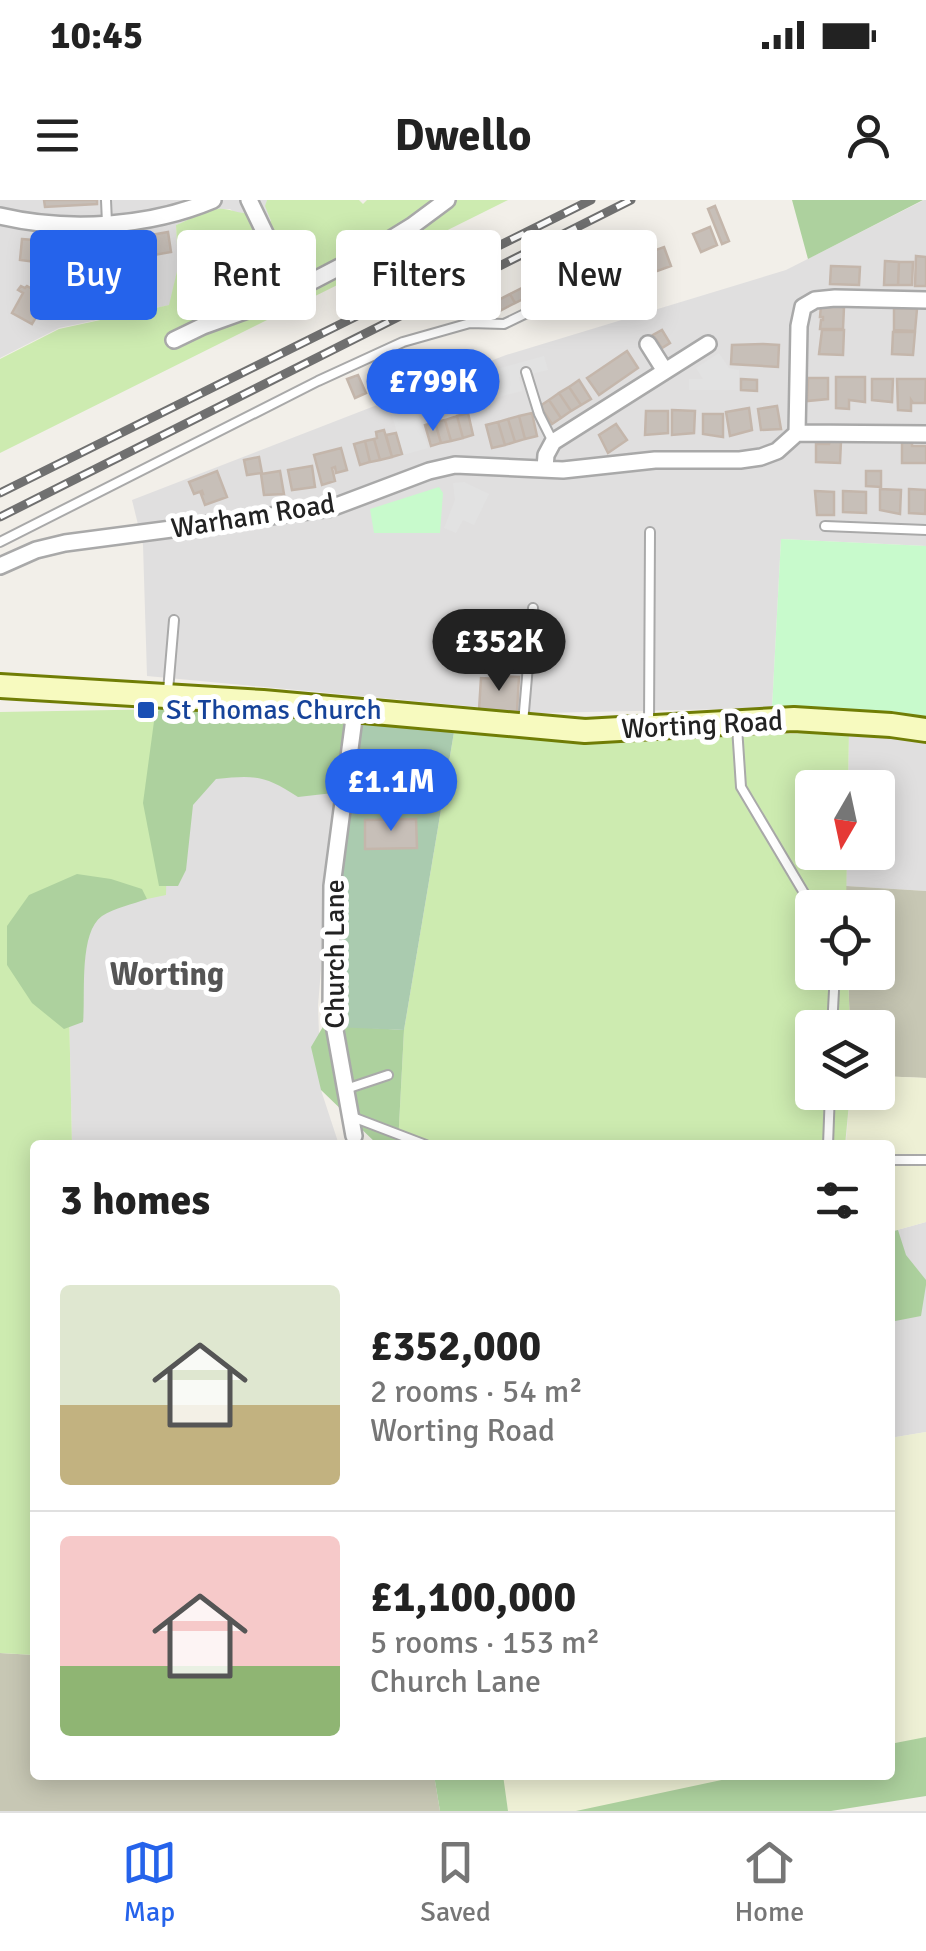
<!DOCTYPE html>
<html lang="en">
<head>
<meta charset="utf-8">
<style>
	body { margin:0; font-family:Signika,sans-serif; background:#f2f2f2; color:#222; height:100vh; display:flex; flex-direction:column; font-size:38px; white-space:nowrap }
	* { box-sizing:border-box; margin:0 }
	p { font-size:32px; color:#767676 }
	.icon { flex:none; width:55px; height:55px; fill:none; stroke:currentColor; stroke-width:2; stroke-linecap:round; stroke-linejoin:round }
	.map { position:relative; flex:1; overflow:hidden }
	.details { position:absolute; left:30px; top:940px; width:865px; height:640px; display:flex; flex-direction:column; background:#fff; border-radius:10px; box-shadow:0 5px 25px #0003 }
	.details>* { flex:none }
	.top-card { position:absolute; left:30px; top:30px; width:868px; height:90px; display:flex; gap:20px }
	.needle { width:65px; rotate:189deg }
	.tools { position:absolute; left:795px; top:570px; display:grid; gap:20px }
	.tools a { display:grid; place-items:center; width:100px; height:100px; border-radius:10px; background:#fff; box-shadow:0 5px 25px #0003; font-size:50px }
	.price { position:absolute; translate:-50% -85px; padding:0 22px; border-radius:35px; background:#2563eb; color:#fff; font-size:32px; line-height:65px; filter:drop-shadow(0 2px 5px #0008) }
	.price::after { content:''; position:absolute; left:50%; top:60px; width:30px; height:22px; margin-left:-15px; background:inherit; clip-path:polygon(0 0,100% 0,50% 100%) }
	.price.on { background:#222; color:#fff }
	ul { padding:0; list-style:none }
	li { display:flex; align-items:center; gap:30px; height:250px; padding:0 30px }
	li+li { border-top:2px solid #e0e0e0 }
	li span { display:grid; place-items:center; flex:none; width:280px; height:200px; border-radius:10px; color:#555 }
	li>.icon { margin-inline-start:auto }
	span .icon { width:120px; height:120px; fill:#fffc; stroke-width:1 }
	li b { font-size:42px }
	h2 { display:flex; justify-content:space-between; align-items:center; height:120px; padding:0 30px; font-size:42px }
	.pill { padding:0 35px; border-radius:10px; background:#fff; box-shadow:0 5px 25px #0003; font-size:35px; line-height:90px }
	.pill.on { background:#2563eb; color:#fff }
	.status { display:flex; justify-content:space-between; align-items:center; height:70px; padding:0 50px; background:#fff; direction:ltr }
	.status svg { height:28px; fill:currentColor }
	header { display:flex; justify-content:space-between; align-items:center; height:130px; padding:0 30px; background:#fff; font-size:45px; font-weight:700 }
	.dock { display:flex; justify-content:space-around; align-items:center; height:140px; border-top:2px solid #e0e0e0; background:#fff; font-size:28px; color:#767676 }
	.dock a { display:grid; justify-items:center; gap:5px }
	.dock .on { color:#2563eb }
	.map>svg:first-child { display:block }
	.residential { fill:#e0dfdf }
	.construction { fill:#c7c7b4 }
	.farmland { fill:#eef0d5 }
	.grass { fill:#cdebb0 }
	.forest { fill:#add19e }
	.cemetery { fill:#aacbaf }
	.park { fill:#c8facc }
	.parking { fill:#e2e2e2 }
	.building { fill:#c7bfb8; stroke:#c4b6ab; stroke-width:2.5 }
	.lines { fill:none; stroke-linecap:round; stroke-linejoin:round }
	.lane-casing { stroke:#a9a9a9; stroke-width:12 }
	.street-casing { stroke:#a9a9a9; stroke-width:20 }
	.secondary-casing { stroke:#707d05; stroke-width:28 }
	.lane { stroke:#fff; stroke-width:8 }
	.street { stroke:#fff; stroke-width:15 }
	.secondary { stroke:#f7fabf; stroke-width:22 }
	.rail-casing { stroke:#707070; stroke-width:9 }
	.rail { stroke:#fff; stroke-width:5; stroke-dasharray:15; stroke-linecap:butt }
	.transit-dot { fill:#1a4fb4; stroke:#fff; stroke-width:4 }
	.labels { text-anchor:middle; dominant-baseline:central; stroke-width:10; stroke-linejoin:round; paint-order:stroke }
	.street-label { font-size:28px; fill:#222; stroke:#fff }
	.transit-label { font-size:28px; fill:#164399; stroke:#fff; text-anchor:start }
	.quarter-label { font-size:32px; font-weight:bold; fill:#555; stroke:#fff }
</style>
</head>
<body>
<div class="status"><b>10:45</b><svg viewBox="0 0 49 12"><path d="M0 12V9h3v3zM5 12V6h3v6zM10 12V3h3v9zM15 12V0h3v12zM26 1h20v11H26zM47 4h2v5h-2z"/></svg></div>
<header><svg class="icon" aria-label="menu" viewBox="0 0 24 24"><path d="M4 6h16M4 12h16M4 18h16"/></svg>Dwello<svg class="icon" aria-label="person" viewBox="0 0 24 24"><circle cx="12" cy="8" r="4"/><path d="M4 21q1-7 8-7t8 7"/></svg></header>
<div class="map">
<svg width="926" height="1611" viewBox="0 0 926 1611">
	<rect width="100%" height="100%" fill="#f2efe9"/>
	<!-- residential -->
	<path class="residential" d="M0 0H267L266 6 271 21 255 28 230 9H214L176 25 178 67 170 105 59 128 0 158Z
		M924 0H926V346L781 339 772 508 541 513 147 476 143 345 132 300 506 155 786 70Z
		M171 509 345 517 328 684 318 806 321 890 339 945H72L67 715Z
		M849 531 926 544V691L846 686 847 653 878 652V588L848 587Z
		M926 1022V1232L890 1238V1032Z"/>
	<!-- construction -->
	<path class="construction" d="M846 686 926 691V878L878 876V828L850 827 848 773 878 772V708L846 707Z
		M0 1453 35 1455V1575H434L440 1611H0Z"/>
	<!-- farmland -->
	<path class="farmland" d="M878 876 926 878V1022L890 1032V945H846L850 893 878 892Z
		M926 1232V1563L890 1568V1238Z
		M502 1575H844L603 1611H508Z"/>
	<!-- grass -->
	<path class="grass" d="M267 0H359L363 4 367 0H508L0 253V159L59 129 169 105 178 67 176 25C189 20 205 10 218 9 228 8 235 13 245 13L255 28 271 21 265 6Z
		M171 509 166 695 67 716 72 945H35V1455L0 1453V512Z
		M849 531 848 587 812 588V652L847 653 846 707 812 708V772L848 773 850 827 812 828V892L850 893 845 945H398L404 830 454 532 580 543Z"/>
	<!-- forest -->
	<path class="forest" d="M792 0H923L808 59Z
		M161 509 345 517 343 569 333 593 298 597C265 575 254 575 216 579L193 605 186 670 178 686H159L143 603 155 514Z
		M77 674 111 679 142 689 147 699C133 704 114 708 102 716 78 733 86 797 83 822L64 829 32 803 7 765V726L29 695Z
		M324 825 404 830 398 945H378L321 890 311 847Z
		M898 1030 906 1055 926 1080V1085L921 1116 890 1122V1032Z
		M926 1537V1596L831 1611H576L745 1575H890V1544Z
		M434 1575H503L508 1611H440Z"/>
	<!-- cemetery -->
	<path class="cemetery" d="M345 517 454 532 404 830 333 827Z"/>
	<!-- park -->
	<path class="park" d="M439 287 443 293 440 333H374L370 309Z
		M781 339 926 346V517L797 506 772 508Z"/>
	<!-- parking -->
	<path class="parking" d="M719 153 729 168 739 170V190H689V179H703L696 168Z
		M544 156 548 170 519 177 522 191 475 203 471 189 456 193 453 181Z
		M416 204 428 248 403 255 391 211Z
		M464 282 489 294 474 325 463 320 456 333 444 328 455 300 453 283Z"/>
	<!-- building -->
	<path class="building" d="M44 0H97V4L45 7Z
		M715 6 729 41 722 44 708 9Z
		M710 27 717 45 701 52 693 34Z
		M168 32 171 52 148 56 145 36Z
		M22 39 46 41 44 63 20 60Z
		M129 41 130 62 83 65 82 43Z
		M50 42H73V63H49Z
		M664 47 671 66 649 74 642 55Z
		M916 56 926 57V86H915Z
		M575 61 580 70 559 81 554 71Z
		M885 61 899 62 898 85H884Z
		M899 62H913L912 85H898Z
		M831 66 860 67 859 85 830 84Z
		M554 71 559 81 537 92 532 83Z
		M532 83 537 92 515 103 510 94Z
		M21 86 25 88 27 86 47 98 32 124 12 113 23 93 18 90Z
		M110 87 113 99 106 101 109 112 86 118 80 94Z
		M510 94 515 103 490 116 485 107Z
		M821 106 844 107 843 129H820L821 120H823V117H820Z
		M894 108 917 109 915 131 894 130Z
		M662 130 670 143 662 148 653 135Z
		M822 130H844L843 155 819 154Z
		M893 132H915L913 155 892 154Z
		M763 144 779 145 778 167 731 164 732 145Z
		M627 151 638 168 599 195 587 178Z
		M358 175 366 193 355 198 347 179Z
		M836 177H865V202L849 200V209L836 208Z
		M808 178H828V199L807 201Z
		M741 179 757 180V191L741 190Z
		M872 179H893L892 202 872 200Z
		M897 179H926L925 203H913L911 200V211L898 210Z
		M579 180 591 199 581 205 569 187Z
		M569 187 581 205 571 211 559 193Z
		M559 193 571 211 561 218 549 200Z
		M549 200 561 218 552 224 540 206Z
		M777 206 781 229 761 230 758 209Z
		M749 208 752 230 730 236 726 212Z
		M672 210 695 211 694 233 672 235Z
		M646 211H668V233L645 235Z
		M468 213 473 235 463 238 457 216Z
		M532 213 537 236 525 239 519 216Z
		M703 214H723V237L703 234Z
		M457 216 463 238 451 241 445 220Z
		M519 216 525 239 515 242 508 219Z
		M508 219 515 242 505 245 498 222Z
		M445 220 451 241 441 243 435 222Z
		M435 222 441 243 431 246 425 225Z
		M498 222 505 245 492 248 486 225Z
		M616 224 627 240 608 253 599 235Z
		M384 230 392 257 380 260 374 239 377 238 376 232Z
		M396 233 402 254 392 257 386 235Z
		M374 239 380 260 370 262 365 241Z
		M365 241 370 262 360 265 354 244Z
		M830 241H841L840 263 816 262V244H829Z
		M902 242H912V246H926V263H902Z
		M341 248 347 270 336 273 335 267 332 268 335 281 322 285 314 255Z
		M259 257 262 273 247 275 244 260Z
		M312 266 315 287 292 290 288 270Z
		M217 271 227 297 205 305 201 294H203L202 291 194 294 189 282Z
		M280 271 284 294 264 295 261 274Z
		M866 271H881V287L866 286Z
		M880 289 901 290 900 314 880 310Z
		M909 289 926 290 925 314 909 313Z
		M815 291 834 292V315H817Z
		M843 291 866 292V313L843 312Z
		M500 476 519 477 517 512 479 510 481 478 500 479Z
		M416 619 417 648 365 649V620Z"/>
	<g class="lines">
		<!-- lane casing -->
		<g class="lane-casing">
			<path id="lane" d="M106 0 107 23
				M58 111 78 88 77 24
				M526 172 539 214 553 242
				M825 326 926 330
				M0 342 318 181 403 142 470 123 504 124 570 92
				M168 491 174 420
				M523 523 533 408
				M649 525 650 332
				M737 527 741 587 813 708
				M832 828 835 772
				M346 889 388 875
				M350 916 426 945
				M828 945 830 892
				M890 960H926"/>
		</g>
		<!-- street casing -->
		<g class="street-casing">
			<path id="street" d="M249 0 293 91
				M0 16C68 32 149 27 213 0
				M174 140 203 126 278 99 378 47 412 26 447 0
				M648 144 665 171
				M797 233 799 126 803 107 815 100 835 98 926 100
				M797 233 926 234
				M545 268 546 255 553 242 708 144
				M0 366 36 350 65 343 331 308 429 271 455 265 563 270 655 260H740L761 257 777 251 797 233
				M354 936 331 808 332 686 355 511"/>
		</g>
		<!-- secondary casing -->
		<g class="secondary-casing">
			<path id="secondary" d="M0 486 263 502 585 531 794 519 891 525 926 530"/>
		</g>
		<!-- lane -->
		<use href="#lane" class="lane"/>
		<!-- street -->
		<use href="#street" class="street"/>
		<!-- secondary -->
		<use href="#secondary" class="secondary"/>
		<!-- rail casing -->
		<g class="rail-casing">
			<path id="rail" d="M0 293 591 0
				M0 317 631 0"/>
		</g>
		<!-- rail -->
		<use href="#rail" class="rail"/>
	</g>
	<!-- markers -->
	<rect class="transit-dot" x="136" y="500" width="20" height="20" rx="5"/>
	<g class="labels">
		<!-- street labels -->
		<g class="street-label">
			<text transform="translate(253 316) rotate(-9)">Warham Road</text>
			<text transform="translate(702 525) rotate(-3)">Worting Road</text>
			<text transform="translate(335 754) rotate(-90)">Church Lane</text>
		</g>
		<!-- transit labels -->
		<g class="transit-label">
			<text x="166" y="510">St Thomas Church</text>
		</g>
		<!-- quarter labels -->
		<g class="quarter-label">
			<text x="167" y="774">Worting</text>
		</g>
	</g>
</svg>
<div class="tools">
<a><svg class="needle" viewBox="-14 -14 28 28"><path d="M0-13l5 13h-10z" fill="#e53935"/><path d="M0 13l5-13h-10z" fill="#767676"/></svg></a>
<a><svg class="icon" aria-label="locate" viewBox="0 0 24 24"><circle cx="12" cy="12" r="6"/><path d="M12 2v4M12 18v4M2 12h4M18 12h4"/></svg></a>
<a><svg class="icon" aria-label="layers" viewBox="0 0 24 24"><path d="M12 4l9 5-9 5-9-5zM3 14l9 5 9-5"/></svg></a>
</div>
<b class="price" style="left:433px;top:234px">£799K</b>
<b class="price on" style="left:499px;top:494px">£352K</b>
<b class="price" style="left:391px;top:634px">£1.1M</b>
<div class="top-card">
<a class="pill on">Buy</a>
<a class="pill">Rent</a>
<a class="pill">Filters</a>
<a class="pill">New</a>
</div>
<section class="details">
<h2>3 homes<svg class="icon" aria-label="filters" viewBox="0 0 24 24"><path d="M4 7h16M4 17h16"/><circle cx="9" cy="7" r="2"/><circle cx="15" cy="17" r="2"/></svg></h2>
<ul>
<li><span style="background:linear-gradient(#dfe7d0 60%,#c2b280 0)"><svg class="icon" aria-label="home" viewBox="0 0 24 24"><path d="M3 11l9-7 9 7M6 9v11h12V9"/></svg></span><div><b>£352,000</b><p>2 rooms · 54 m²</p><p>Worting Road</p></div></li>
<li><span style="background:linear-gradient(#f6c9c9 65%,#8fb573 0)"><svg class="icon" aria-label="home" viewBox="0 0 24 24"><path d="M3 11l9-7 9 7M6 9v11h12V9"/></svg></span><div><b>£1,100,000</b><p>5 rooms · 153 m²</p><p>Church Lane</p></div></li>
</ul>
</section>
</div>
<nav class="dock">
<a class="on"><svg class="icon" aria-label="map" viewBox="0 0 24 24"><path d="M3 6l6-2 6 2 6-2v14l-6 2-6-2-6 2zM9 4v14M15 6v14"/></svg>Map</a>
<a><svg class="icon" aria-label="saved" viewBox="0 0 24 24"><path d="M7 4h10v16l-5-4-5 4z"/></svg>Saved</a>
<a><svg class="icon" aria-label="home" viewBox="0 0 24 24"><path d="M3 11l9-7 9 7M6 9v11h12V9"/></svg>Home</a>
</nav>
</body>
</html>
